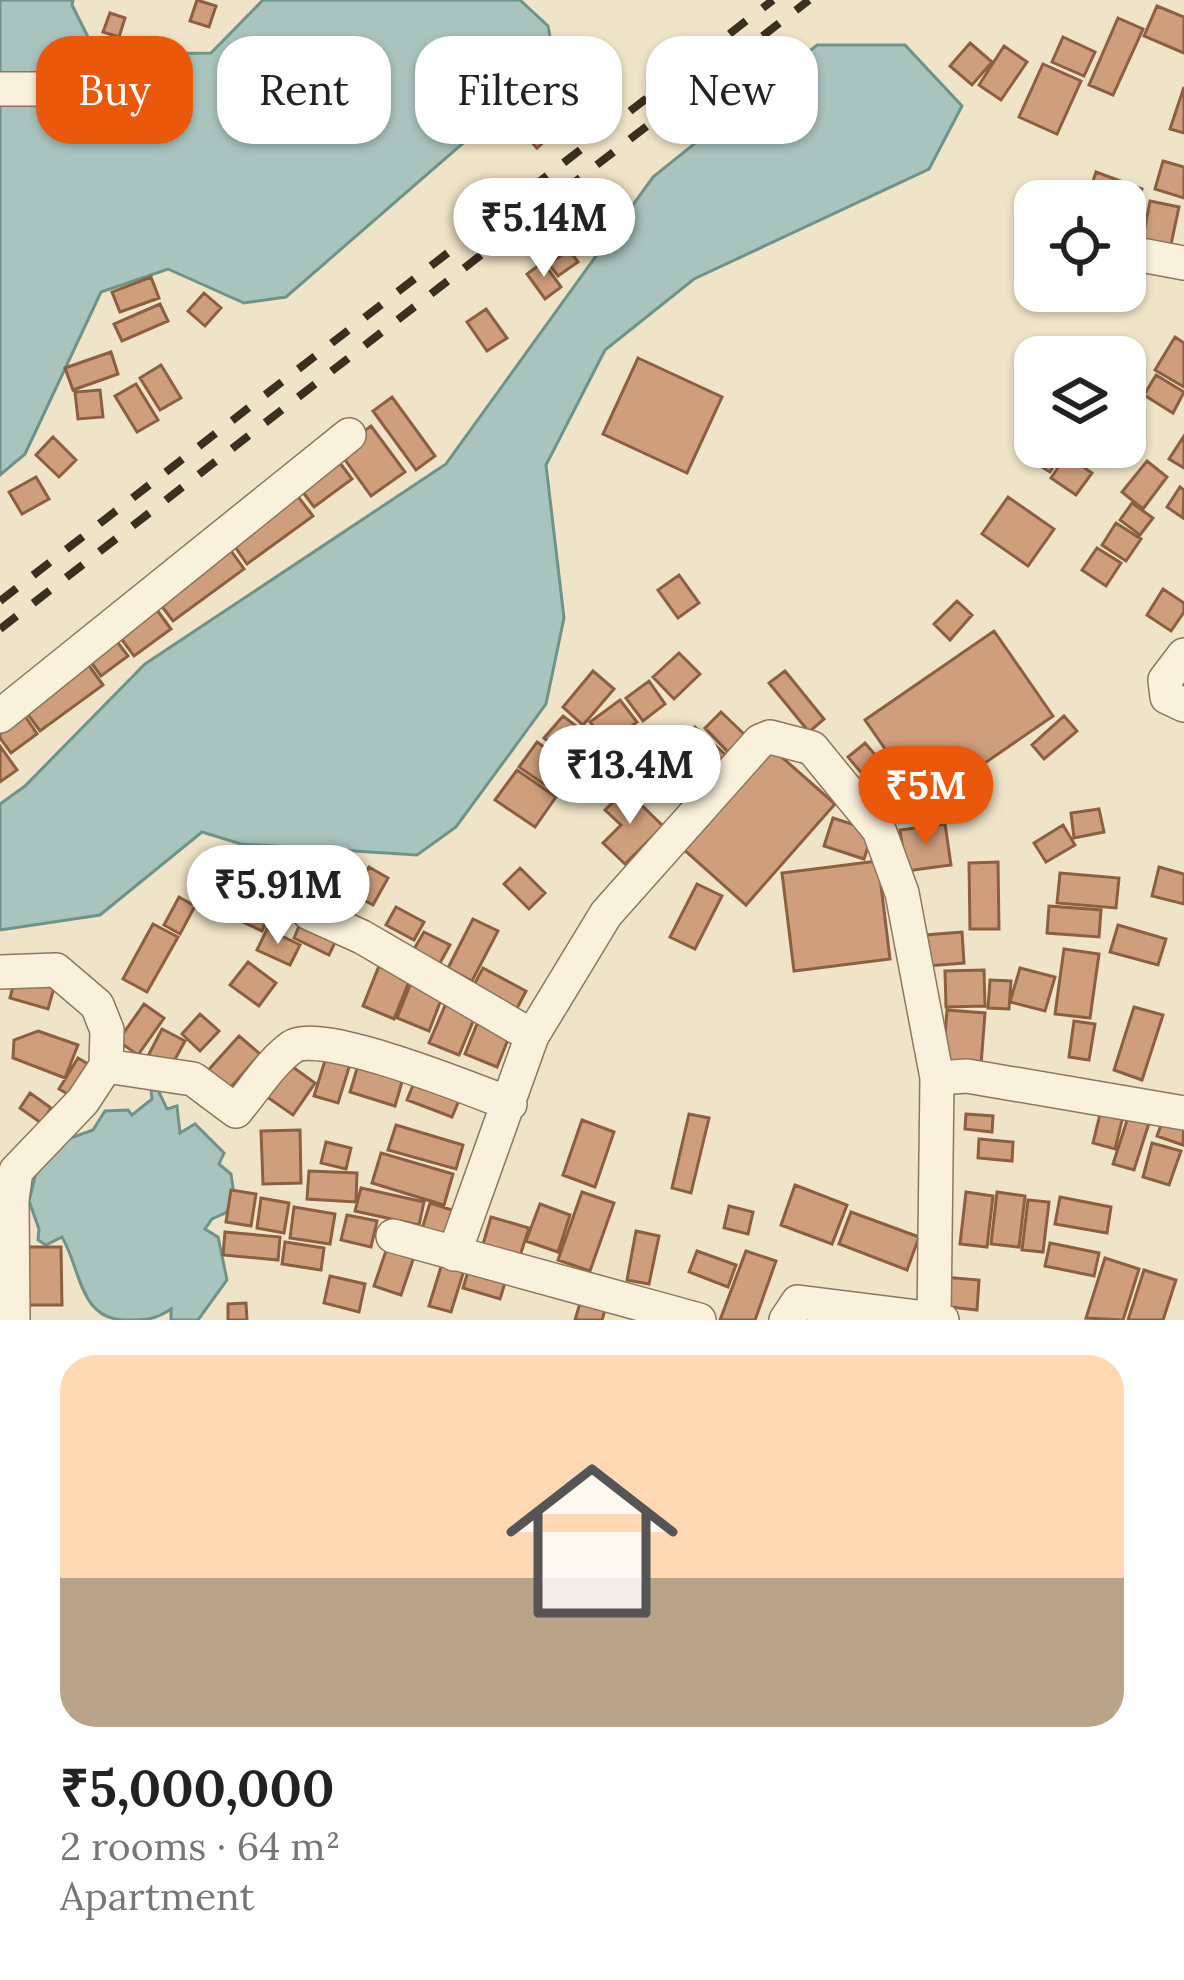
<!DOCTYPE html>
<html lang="en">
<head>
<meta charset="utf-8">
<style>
	body { margin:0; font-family:Lora,serif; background:#f6f6f6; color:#222; height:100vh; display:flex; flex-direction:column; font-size:45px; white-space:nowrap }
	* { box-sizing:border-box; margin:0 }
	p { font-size:39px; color:#767676 }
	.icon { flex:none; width:66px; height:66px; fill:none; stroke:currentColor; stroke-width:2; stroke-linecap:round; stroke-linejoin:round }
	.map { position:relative; height:1320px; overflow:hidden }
	.sheet { display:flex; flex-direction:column; background:#fff; flex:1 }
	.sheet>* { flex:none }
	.top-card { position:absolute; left:36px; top:36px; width:1113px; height:108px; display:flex; gap:24px }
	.fabs { position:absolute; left:1014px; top:180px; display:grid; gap:24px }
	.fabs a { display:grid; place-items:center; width:132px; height:132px; border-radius:24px; background:#fff; box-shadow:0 3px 9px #0004; font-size:60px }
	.price { position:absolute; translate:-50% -102px; padding:0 27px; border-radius:42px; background:#fff; color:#222; font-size:39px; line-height:78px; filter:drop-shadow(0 3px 6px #0008) }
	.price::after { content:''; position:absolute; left:50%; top:72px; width:36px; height:27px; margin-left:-18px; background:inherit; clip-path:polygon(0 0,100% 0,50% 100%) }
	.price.on { background:#ea580c; color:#fff }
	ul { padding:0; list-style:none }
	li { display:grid; align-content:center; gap:24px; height:636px; padding:0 60px }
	li span { display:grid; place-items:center; height:372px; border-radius:36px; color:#555 }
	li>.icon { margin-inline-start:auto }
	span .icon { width:216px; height:216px; fill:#fffc; stroke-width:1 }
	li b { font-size:51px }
	.tag { padding:0 42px; border-radius:36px; background:#fff; box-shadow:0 3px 9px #0004; font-size:42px; line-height:108px }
	.tag.on { background:#ea580c; color:#fff }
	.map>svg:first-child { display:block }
	.water { fill:#a9c4bc; stroke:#6f938a; stroke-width:3 }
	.building { fill:#cf9f7d; stroke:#8d5f41; stroke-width:3 }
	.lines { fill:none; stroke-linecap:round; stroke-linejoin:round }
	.minor-casing { stroke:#8d765c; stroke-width:36 }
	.minor { stroke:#faf1dc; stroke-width:33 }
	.rail { stroke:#3d2e20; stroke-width:8; stroke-dasharray:21 21; stroke-linecap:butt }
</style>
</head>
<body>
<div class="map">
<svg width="1184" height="1320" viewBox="0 0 1184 1320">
	<rect width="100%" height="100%" fill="#f0e4c8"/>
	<!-- water -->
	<path class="water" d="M0 0H73L72 5 97 55 211 53 263 0H520L548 26 555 63 286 297 244 303 168 269 101 292 25 454 0 475Z
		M817 45H905L962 106 929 169 694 279 605 350 546 465 564 618 546 704 456 827 417 855 241 844 202 832 100 915 0 930V804L25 786 145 664 446 464 653 177Z
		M151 1090H158L167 1109 177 1106 180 1133 195 1124 224 1153 219 1164 231 1174 236 1208 212 1219 205 1229 218 1237 227 1280 198 1320H171V1309C155 1320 145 1320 126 1320 79 1320 81 1269 62 1237L46 1245 38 1240 39 1229 29 1201 37 1169 65 1140 93 1130 105 1111 128 1110 132 1115 152 1099Z"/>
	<!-- building -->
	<path class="building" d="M197 0 216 6 209 27 190 21Z
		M1157 6 1184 17V53L1144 36Z
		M110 13 125 18 119 37 103 32Z
		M1118 18 1143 29 1113 95 1089 85Z
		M1063 37 1095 52 1084 76 1052 62Z
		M970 43 992 62 972 85 950 66Z
		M1004 46 1027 62 1001 100 979 85Z
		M1043 64 1081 81 1057 134 1019 117Z
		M1184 87V133L1170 129Z
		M545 104 563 124 537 148 518 127Z
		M1163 161 1184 167V198L1155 189Z
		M1096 172 1142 189 1135 209 1125 206V201L1089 193Z
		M1150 201 1179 207 1170 249 1142 243Z
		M1125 212 1140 215 1133 249 1125 247Z
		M569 250 578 262 558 276 549 264Z
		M543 262 561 287 545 299 527 274Z
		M151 277 159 298 120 312 112 292Z
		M204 293 221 308 205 326 188 311Z
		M160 304 168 321 122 341 114 324Z
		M486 309 507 338 487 351 467 322Z
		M1175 337 1184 343V387L1155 370Z
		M111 352 118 374 73 390 65 368Z
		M638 358 722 397 687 473 603 434Z
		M161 365 181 398 160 410 140 378Z
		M1156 375 1184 392 1173 413 1144 395Z
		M136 384 158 420 137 432 115 396Z
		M100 390 103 417 78 419 75 392Z
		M392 397 435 456 416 470 373 411Z
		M371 426 405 472 371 496 338 450Z
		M1184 436V468L1169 459Z
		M53 437 76 460 59 477 36 455Z
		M1037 447H1065L1050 472 1030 460Z
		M1066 456 1092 473 1076 495 1051 478Z
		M337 459 352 479 314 507 299 487Z
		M1147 461 1167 477 1143 509 1122 492Z
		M36 477 49 499 22 514 9 492Z
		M1180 487 1184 490 1183 518 1167 507Z
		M296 494 313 516 247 564 231 541Z
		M1008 497 1054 529 1028 566 982 534Z
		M1132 503 1153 518 1140 535 1120 520Z
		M1116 523 1141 539 1126 561 1102 545Z
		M229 548 244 569 173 621 157 600Z
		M1097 548 1121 563 1106 586 1082 570Z
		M679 575 699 603 678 618 658 590Z
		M1163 589 1184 603V612L1171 631 1147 615Z
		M957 601 972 615 950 640 934 624Z
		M154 606 171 629 134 656 117 633Z
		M994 631 1053 716 924 805 865 720Z
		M112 635 128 656 101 676 85 654Z
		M679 653 700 674 674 699 653 677Z
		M87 663 103 685 40 731 24 709Z
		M593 671 614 689 583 725 563 707Z
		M785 671 824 719 809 732 769 683Z
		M649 681 665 704 643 721 626 698Z
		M620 700 637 722 608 745 590 722Z
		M721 712 745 735 728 752 705 728Z
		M23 713 37 734 11 753 0 738V729Z
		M563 716 598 743 579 766 544 738Z
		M1064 716 1077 731 1044 759 1032 745Z
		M695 727 728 757 709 778 676 748Z
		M537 742 576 770 558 794 519 767Z
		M865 743 882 763 865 777 848 757Z
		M768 745 835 804 746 905 680 846Z
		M0 746 17 770 0 782Z
		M673 752 705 781 684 804 653 775Z
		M517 770 556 797 535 827 495 800Z
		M626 790 663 826 625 864 603 843 621 825 605 810Z
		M1099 809 1104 832 1074 838 1071 813Z
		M833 818 873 831 864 859 824 846Z
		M945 824 951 865 906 871 900 830Z
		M1063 825 1075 845 1046 862 1034 843Z
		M878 861 890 959 794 971 782 873Z
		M998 862 999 929H970L969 863Z
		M289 865 340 889 328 914 277 890Z
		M369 867 388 878 373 905 353 894Z
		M1159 867 1184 874V904L1152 896Z
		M520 868 545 893 529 909 504 884Z
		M1060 873 1119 878 1116 908 1057 903Z
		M697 884 722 896 695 949 670 937Z
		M241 891 274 906 262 931 230 916Z
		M179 897 195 906 180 934 164 925Z
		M1049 906 1101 910 1099 937 1047 933Z
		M396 907 424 922 414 940 386 925Z
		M303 917 339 934 329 955 294 938Z
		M473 919 498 931 472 981 448 968Z
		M153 924 178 937 147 992 123 979Z
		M1118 925 1166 939 1158 965 1110 952Z
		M267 929 300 945 290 965 257 950Z
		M424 932 450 945 436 970 410 956Z
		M962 932 964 963 927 966 925 935Z
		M1064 949 1099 954 1090 1018 1055 1014Z
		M248 962 276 983 259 1006 230 985Z
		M379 966 410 979 394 1019 363 1006Z
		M483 968 526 991 514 1014 470 992Z
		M1020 968 1055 977 1045 1011 1010 1002Z
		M984 970 985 1006 946 1007 945 971Z
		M15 978 54 988 48 1009 10 998Z
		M412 980 444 992 429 1031 397 1018Z
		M990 980 1011 981 1009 1009 988 1008Z
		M447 1001 477 1012 459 1055 429 1043Z
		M144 1004 164 1018 138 1055 118 1041Z
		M1134 1007 1163 1015 1142 1080 1114 1070Z
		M947 1010 985 1013 981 1065 943 1062Z
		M200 1014 219 1031 200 1051 182 1034Z
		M481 1014 513 1027 497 1067 465 1054Z
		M1074 1021 1095 1024 1089 1060 1069 1057Z
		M162 1029 185 1041 169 1070 147 1058Z
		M38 1031 78 1045 65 1078 13 1058 14 1040Z
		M239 1036 260 1054 224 1095 203 1076Z
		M327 1054 351 1061 338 1103 314 1096Z
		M78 1058 98 1070 80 1101 59 1089Z
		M359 1062 404 1075 395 1106 350 1092Z
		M290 1065 315 1083 293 1115 267 1097Z
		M418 1073 463 1091 452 1117 407 1100Z
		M30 1093 51 1108 41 1123 20 1108Z
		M1102 1106 1124 1112 1115 1149 1093 1143Z
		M1130 1111 1151 1117 1134 1170 1113 1164Z
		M689 1114 709 1118 691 1193 672 1188Z
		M966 1114 993 1116 992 1132 965 1129Z
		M1165 1114 1184 1121 1183 1145 1157 1136Z
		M582 1120 614 1132 595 1187 563 1175Z
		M396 1125 463 1145 456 1169 388 1150Z
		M300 1130 301 1183 263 1184 261 1131Z
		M979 1139 1013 1142 1012 1161 978 1158Z
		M326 1142 351 1148 346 1169 321 1163Z
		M1152 1143 1181 1151 1169 1185 1143 1177Z
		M381 1153 453 1174 444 1205 372 1183Z
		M309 1171 357 1173 356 1202 307 1199Z
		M795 1185 847 1205 832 1244 781 1225Z
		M361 1188 424 1202 419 1225 355 1211Z
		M231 1190 256 1194 251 1226 226 1222Z
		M582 1192 614 1203 590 1271 558 1260Z
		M966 1192 993 1196 987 1247 960 1244Z
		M997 1192 1025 1196 1019 1247 991 1244Z
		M1060 1197 1111 1207 1107 1233 1055 1224Z
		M261 1198 289 1203 284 1233 257 1228Z
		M1028 1200 1049 1202 1043 1252 1022 1250Z
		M430 1203 458 1212 447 1247 419 1239Z
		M540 1204 570 1215 558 1252 526 1241Z
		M729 1206 753 1212 748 1234 724 1228Z
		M294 1207 335 1214 330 1244 290 1238Z
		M851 1212 919 1237 907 1270 839 1244Z
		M347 1215 377 1221 371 1247 341 1240Z
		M491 1217 529 1228 518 1262 481 1251Z
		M636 1231 659 1236 649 1284 627 1280Z
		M225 1232 280 1237 278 1260 223 1255Z
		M285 1242 324 1248 321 1270 282 1264Z
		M1050 1243 1099 1253 1094 1276 1045 1266Z
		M388 1245 415 1254 401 1295 374 1286Z
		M22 1247H61L62 1305H23Z
		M697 1251 736 1265 728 1287 689 1272Z
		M746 1251 776 1261 755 1320H720Z
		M444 1257 466 1264 451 1312 429 1306Z
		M1105 1258 1139 1269 1123 1320 1086 1318Z
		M471 1262 508 1273 500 1299 463 1288Z
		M1144 1270 1176 1280 1163 1320H1128Z
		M330 1276 365 1284 359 1312 324 1303Z
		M943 1277 979 1280 977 1310 941 1306Z
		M246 1303 247 1320H228V1304Z
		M580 1303 605 1310 602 1320H575Z"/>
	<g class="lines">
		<!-- minor casing -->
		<g class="minor-casing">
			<path id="minor" d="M0 89H49L124 72
				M1125 252 1184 263
				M1184 655 1165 680 1167 697 1184 705
				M0 716 349 435
				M309 913 362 937 532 1036
				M0 972 56 970 97 1005 107 1030 106 1066 83 1101 16 1171 12 1200 13 1320
				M106 1066 193 1079 236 1111C253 1091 271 1062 292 1047 319 1027 476 1091 510 1104
				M937 1078 967 1076 1184 1113
				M393 1236 699 1320
				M454 1254 532 1036 606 914 760 741 770 737 812 748 879 830 902 893 937 1078 934 1319
				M786 1320 798 1302 942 1320"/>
		</g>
		<!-- minor -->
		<use href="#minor" class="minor"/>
		<!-- rail -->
		<path class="rail" d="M0 601 773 0
			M0 629 809 0"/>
	</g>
</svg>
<div class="fabs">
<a><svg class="icon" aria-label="locate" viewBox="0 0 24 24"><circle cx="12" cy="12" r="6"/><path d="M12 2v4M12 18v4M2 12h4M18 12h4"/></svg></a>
<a><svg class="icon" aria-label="layers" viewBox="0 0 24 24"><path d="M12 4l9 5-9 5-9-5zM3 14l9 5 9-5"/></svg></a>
</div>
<b class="price" style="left:544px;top:280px">₹5.14M</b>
<b class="price" style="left:630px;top:827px">₹13.4M</b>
<b class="price on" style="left:926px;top:848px">₹5M</b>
<b class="price" style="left:278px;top:947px">₹5.91M</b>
<div class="top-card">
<a class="tag on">Buy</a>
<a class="tag">Rent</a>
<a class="tag">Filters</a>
<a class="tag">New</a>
</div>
</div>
<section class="sheet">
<ul>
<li><span style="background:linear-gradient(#ffd9b3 60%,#b9a48a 0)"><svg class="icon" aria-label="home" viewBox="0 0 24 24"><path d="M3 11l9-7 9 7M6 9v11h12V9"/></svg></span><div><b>₹5,000,000</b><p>2 rooms · 64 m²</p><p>Apartment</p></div></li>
</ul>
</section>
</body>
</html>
